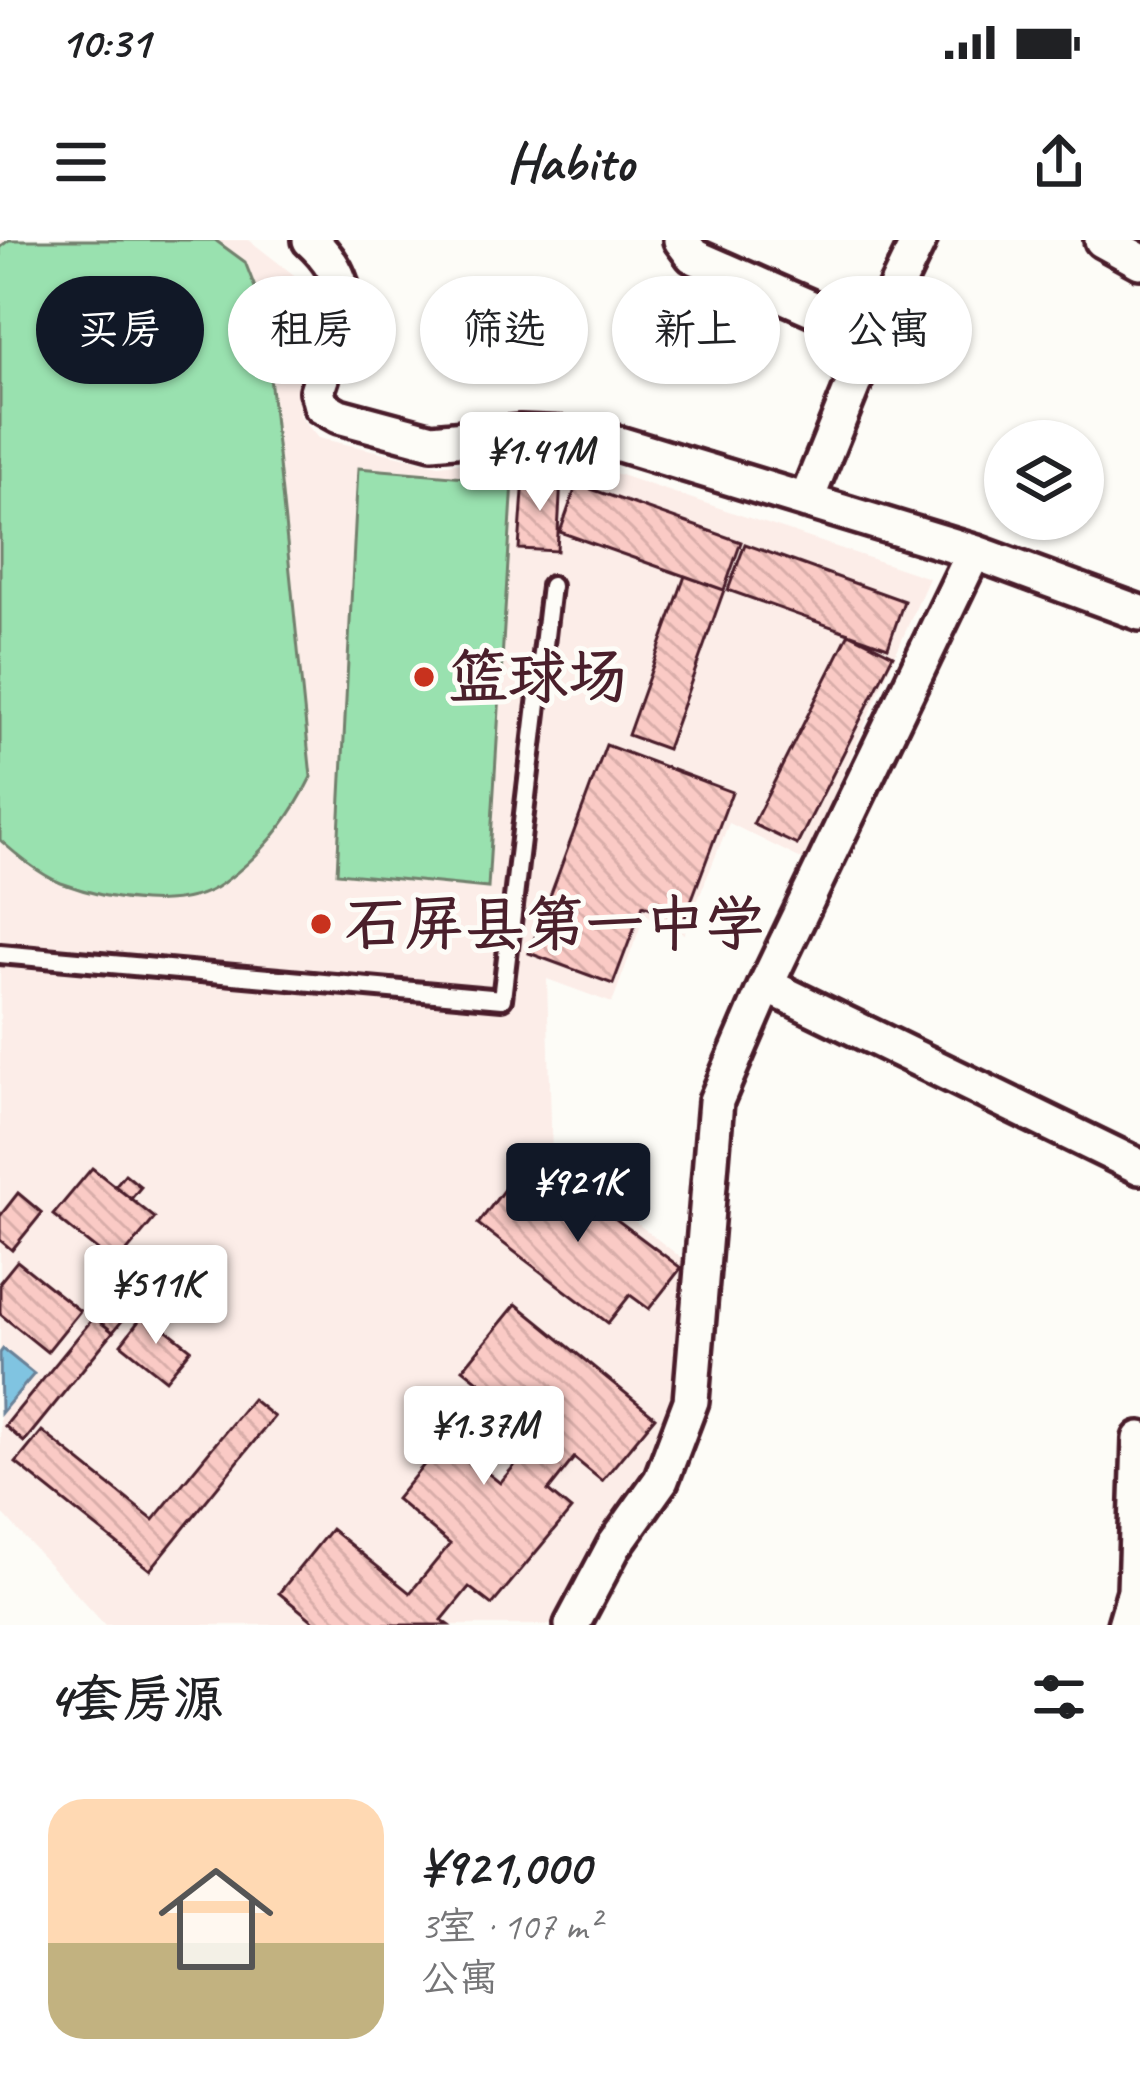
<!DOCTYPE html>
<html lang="zh">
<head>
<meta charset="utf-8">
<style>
	body { margin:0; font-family:Caveat,"LXGW WenKai TC",sans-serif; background:#f6f6f6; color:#202124; height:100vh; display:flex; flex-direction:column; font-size:45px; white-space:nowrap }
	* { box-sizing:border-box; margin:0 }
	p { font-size:39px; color:#757577 }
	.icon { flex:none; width:66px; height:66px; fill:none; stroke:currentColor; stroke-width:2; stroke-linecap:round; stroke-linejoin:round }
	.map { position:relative; height:1385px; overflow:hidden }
	.panel { display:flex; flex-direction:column; background:#fff; flex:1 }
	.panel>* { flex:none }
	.hud { position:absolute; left:36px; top:36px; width:1068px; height:108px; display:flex; gap:24px }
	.buttons { position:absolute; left:984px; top:180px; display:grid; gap:24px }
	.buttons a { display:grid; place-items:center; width:120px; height:120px; border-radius:50%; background:#fff; box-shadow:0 3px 9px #0004; font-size:60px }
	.price { position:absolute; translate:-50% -102px; padding:0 27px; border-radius:12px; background:#fff; color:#222; font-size:39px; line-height:78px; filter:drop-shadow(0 3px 6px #0008) }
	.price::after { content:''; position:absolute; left:50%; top:72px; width:36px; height:27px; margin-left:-18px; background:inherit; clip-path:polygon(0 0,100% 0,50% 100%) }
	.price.current { background:#111827; color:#fff }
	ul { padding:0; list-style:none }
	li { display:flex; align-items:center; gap:36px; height:300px; padding:0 48px }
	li+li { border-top:3px solid #e0e0e0 }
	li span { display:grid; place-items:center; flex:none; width:336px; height:240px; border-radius:36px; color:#555 }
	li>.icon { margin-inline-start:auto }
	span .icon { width:144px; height:144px; fill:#fffc; stroke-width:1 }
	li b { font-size:51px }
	h2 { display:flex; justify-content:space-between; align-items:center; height:144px; padding:0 48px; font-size:51px }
	.pill { padding:0 42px; border-radius:54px; background:#fff; box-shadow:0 3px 9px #0004; font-size:42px; line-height:108px }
	.pill.current { background:#111827; color:#fff }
	.status { display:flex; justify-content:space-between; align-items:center; height:84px; padding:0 60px; background:#fff; direction:ltr }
	.status svg { height:33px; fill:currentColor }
	header { display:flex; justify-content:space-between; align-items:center; height:156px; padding:0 48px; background:#fff; font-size:54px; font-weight:600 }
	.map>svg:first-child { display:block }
	.built { fill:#fcede8 }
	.grass { fill:#99e1af; stroke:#72806d; stroke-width:3 }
	.water { fill:#80c4e1; stroke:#6a8298; stroke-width:3 }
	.building { fill:url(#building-back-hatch); stroke:#4a1f2b; stroke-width:3 }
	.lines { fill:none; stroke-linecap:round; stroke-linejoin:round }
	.lane-casing { stroke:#4a1f2b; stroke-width:26 }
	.street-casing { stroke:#4a1f2b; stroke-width:42 }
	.lane { stroke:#fdfcf7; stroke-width:16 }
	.street { stroke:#fdfcf7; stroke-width:33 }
	.poi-dot { fill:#c8321e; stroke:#fdfcf7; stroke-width:4.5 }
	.labels { text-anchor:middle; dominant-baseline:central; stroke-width:10; stroke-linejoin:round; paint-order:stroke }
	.poi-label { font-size:60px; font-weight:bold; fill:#4a1f2b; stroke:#fdfcf7; text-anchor:start }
</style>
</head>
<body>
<div class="status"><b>10:31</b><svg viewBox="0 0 49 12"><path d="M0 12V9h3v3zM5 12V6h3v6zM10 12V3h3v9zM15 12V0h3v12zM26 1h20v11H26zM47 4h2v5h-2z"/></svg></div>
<header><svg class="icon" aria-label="menu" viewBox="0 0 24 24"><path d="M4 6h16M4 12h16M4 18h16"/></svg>Habito<svg class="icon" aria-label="share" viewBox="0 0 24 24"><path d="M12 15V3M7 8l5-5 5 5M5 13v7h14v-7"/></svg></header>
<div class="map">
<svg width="1140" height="1385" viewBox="0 0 1140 1385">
	<defs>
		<pattern id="building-back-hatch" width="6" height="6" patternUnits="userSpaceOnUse" patternTransform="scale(3)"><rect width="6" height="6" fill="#facac5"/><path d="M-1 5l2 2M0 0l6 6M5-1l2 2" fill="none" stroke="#d8ada9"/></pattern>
	</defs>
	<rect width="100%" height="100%" fill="#fdfcf7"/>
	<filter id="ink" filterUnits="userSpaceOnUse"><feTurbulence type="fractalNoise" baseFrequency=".00833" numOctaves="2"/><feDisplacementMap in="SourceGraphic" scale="24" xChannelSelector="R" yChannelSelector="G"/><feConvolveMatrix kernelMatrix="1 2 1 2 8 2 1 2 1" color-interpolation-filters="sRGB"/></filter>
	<g filter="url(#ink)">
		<!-- built -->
		<path class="built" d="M0 0H249L312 49 324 81 299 175 318 198 439 225 549 211 929 338 805 621 729 583 684 694 645 674 612 763 547 739 552 917 693 1027 677 1159 657 1233 562 1385H105L0 1271Z"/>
		<!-- grass -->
		<path class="grass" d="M9 0H215L245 22 263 68 311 537C291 578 261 616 223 643 181 674 107 660 61 643 39 634 18 616 0 600V7Z
			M358 228 513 241 488 648 337 633Z"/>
		<!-- water -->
		<path class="water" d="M3 1109 34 1134 1 1173 0 1113Z"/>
		<!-- building -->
		<path class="building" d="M524 237 561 239 557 311 519 309Z
			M577 244 741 302 724 350 560 292Z
			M745 304 904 361 888 407 728 350Z
			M685 336 724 350 667 509 628 495Z
			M849 393 893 415 797 605 753 584Z
			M606 505 732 552 684 680 643 665 613 744 529 713Z
			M543 924 681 1028 649 1069 630 1055 608 1083 478 984 511 940 523 950Z
			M92 928 155 978 116 1025 53 975Z
			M125 934 141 947 131 959 115 946Z
			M18 953 42 973 12 1010 0 1000V976Z
			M17 1021 80 1071 47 1112 0 1074V1042Z
			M120 1035 144 1054 113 1092 89 1073Z
			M516 1064 655 1177 602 1241 574 1218 548 1251 571 1270 492 1365 469 1347 442 1380 449 1385H318L279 1353 331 1289 410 1353 450 1304 396 1259 445 1199 500 1243 542 1192 463 1129Z
			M145 1073 191 1109 166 1140 121 1104Z
			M94 1077 113 1092 24 1202 5 1186Z
			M252 1159 274 1177 150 1330 16 1223 42 1191 153 1280Z"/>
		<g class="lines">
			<!-- lane casing -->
			<g class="lane-casing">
				<path id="lane" d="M0 714 502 759 551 346"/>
			</g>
			<!-- street casing -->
			<g class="street-casing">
				<path id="street" d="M310 0C367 52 336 87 317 151L321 166 339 176 432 201 520 193 567 195 616 203 974 312 1140 373
					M681 0 693 16 873 95 919 0
					M1102 0 1140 21
					M806 261 873 95
					M766 745 1140 927
					M572 1385 614 1306 661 1240 691 1161 716 861 766 745 974 312
					M1125 1385 1135 1351 1140 1199"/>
			</g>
			<!-- lane -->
			<use href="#lane" class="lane"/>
			<!-- street -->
			<use href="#street" class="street"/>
		</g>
	</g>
	<!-- markers -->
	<g class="poi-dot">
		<circle cx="424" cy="437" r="12"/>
		<circle cx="321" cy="684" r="12"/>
	</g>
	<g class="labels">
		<!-- poi labels -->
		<g class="poi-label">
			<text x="448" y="437">篮球场</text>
			<text x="345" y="684">石屏县第一中学</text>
		</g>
	</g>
</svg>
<div class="buttons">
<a><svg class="icon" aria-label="layers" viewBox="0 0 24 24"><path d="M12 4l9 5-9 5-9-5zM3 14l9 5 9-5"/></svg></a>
</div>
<b class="price" style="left:540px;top:274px">¥1.41M</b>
<b class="price current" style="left:578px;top:1005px">¥921K</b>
<b class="price" style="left:156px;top:1107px">¥511K</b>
<b class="price" style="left:484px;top:1248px">¥1.37M</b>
<div class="hud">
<a class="pill current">买房</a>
<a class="pill">租房</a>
<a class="pill">筛选</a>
<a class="pill">新上</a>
<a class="pill">公寓</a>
</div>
</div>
<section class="panel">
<h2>4套房源<svg class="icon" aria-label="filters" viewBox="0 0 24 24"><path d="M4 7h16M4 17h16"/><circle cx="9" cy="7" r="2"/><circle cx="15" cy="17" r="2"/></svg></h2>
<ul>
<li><span style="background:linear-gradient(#ffd9b3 60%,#c2b280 0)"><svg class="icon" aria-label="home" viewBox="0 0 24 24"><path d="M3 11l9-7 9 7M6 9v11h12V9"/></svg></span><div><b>¥921,000</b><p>3室 · 107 m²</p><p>公寓</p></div></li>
</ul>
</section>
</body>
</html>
